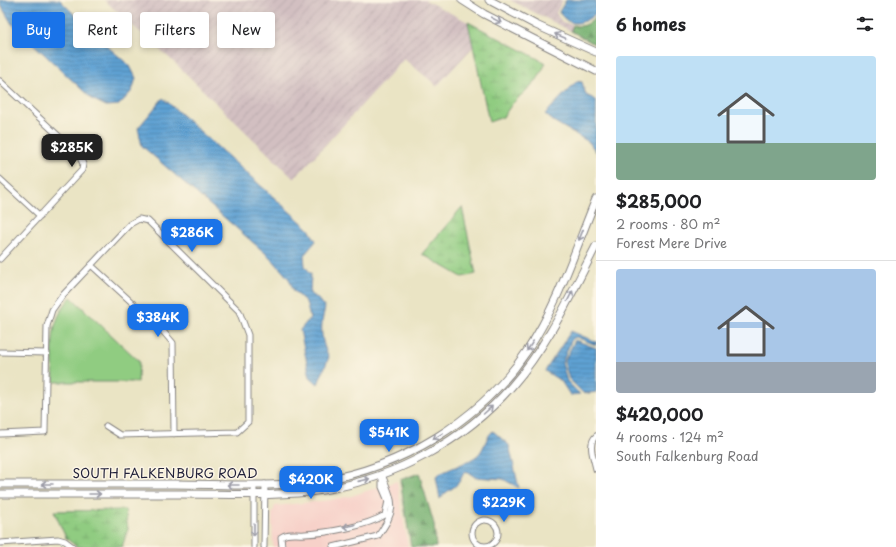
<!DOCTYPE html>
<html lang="en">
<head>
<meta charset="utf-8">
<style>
	body { margin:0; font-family:"Playpen Sans",sans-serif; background:#f6f6f6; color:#202124; height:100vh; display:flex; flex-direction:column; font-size:15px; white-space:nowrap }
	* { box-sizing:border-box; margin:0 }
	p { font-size:13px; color:#757577 }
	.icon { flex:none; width:22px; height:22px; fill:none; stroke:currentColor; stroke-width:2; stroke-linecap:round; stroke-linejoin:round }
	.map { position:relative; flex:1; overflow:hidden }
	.details { display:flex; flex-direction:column; background:#fff; width:300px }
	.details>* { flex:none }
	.top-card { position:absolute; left:12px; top:12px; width:380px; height:36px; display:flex; gap:8px }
	.price { position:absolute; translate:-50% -34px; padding:0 9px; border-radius:8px; background:#1a73e8; color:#fff; font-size:13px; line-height:26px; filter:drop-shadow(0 1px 2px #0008) }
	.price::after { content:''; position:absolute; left:50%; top:24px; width:12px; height:9px; margin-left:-6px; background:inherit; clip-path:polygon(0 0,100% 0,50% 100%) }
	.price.active { background:#222; color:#fff }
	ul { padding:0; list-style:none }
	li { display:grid; align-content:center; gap:8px; height:212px; padding:0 20px }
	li+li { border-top:1px solid #e0e0e0 }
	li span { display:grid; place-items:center; height:124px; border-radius:4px; color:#555 }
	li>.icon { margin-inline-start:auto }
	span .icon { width:72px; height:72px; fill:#fffc; stroke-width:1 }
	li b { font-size:17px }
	h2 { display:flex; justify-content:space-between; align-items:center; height:48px; padding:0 20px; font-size:17px }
	.pill { padding:0 14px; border-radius:4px; background:#fff; box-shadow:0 2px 6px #0003; font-size:14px; line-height:36px }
	.pill.active { background:#1a73e8; color:#fff }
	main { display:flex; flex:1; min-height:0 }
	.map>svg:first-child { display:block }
	.built { fill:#f7d1c9 }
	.industrial { fill:url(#industrial-furrows) }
	.green { fill:#90cc81; stroke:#59775e }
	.forest { fill:url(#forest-firs); stroke:#4b6955 }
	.wetland { fill:url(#wetland-marsh); stroke:#59775e }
	.water { fill:url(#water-rules); stroke:#406287 }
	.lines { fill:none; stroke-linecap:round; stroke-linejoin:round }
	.street-casing { stroke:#868380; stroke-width:7 }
	.secondary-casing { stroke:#868380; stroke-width:9 }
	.street { stroke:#fff; stroke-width:5 }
	.secondary { stroke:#fff; stroke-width:7 }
	.oneway { stroke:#9c9ca7 }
	.labels { text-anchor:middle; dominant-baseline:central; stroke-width:3; stroke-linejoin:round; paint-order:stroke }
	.street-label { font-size:13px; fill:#22223b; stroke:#fcf5e5 }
</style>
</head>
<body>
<main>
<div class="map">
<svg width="596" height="547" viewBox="0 0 596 547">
	<defs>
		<pattern id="industrial-furrows" width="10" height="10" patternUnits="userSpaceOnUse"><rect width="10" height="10" fill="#d2bfc1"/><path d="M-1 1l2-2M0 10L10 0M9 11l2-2" fill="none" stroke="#b4a4a7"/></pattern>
		<pattern id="forest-firs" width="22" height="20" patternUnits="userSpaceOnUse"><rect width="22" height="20" fill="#74b06f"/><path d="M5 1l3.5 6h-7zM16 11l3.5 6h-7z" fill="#5f8f5c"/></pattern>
		<pattern id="wetland-marsh" width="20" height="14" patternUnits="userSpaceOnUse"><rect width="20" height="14" fill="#90cc81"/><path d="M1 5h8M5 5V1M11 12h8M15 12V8" fill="none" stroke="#7caf70"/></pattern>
		<pattern id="water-rules" width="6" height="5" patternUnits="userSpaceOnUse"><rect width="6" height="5" fill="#5fa1d3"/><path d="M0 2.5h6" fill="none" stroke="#4e83ac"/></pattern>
	</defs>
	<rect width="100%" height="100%" fill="#fcf5e5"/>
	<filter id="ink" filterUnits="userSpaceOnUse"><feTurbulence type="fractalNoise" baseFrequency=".025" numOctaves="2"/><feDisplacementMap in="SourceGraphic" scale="8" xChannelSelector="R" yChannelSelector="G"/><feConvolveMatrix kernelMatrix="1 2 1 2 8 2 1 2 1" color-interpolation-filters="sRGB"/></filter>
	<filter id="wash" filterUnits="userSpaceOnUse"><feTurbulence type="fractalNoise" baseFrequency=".012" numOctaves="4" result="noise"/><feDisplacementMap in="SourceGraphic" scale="16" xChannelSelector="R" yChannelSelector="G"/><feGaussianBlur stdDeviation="0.9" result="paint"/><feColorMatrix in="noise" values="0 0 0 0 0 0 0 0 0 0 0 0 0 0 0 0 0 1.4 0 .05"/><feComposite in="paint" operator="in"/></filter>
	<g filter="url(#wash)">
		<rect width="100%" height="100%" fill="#eae4c4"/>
		<!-- built -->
		<path class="built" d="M397 481 408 547H273L272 515 275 506 330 500 351 496Z"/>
		<!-- industrial -->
		<path class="industrial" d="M104 0H425L468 22 473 47 436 87 435 84 404 59 294 179 176 64Z
			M510 0H563L556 13 562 22 573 25 571 31Z"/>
		<!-- green -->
		<path class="green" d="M71 297 139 361 138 382H54C53 348 47 324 71 297Z"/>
		<!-- forest -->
		<path class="forest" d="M596 17V45L571 31 573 25C583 28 589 24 596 17Z
			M419 473 434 524 436 547H411L400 480Z"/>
		<!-- wetland -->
		<path class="wetland" d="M468 22 546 63 537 80 512 104 503 117 489 122Z
			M462 207 476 274 462 277 422 254Z
			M125 510 128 529 122 547H77L66 538 54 511Z"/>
		<!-- water -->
		<path class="water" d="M0 0H60L100 40 130 66 136 78 132 91 119 105 106 106 92 99 12 24 0 4Z
			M566 0H596V13C583 25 569 28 559 12Z
			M577 81 582 82 586 95 596 100V152L589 142 553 121 545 114Z
			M163 98 309 229 316 241 304 255 305 266 311 274 310 294 317 298 325 308C320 326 320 340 329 357L318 384 310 377 300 330 310 318 306 302 294 291 289 279 272 259 142 146 138 128Z
			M571 331 596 342V345L576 337 572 339 562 363 567 381 580 394 570 395 561 381 545 371Z
			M575 340 596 348V392L584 394 569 379 564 362Z
			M493 431 509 445 519 488 503 479 475 477 466 471C462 474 462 478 459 482 454 489 445 491 440 499L436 477 438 475C448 469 470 462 478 455 485 448 486 436 493 431Z"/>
	</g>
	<g filter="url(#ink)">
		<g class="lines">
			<!-- street casing -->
			<g class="street-casing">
				<path id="street" d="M0 81 79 155 83 164 82 170 0 259
					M0 179 40 216
					M91 265 161 329 173 343 174 434
					M0 352 47 353
					M0 434 45 432 47 326 52 310 62 296 130 224 139 219 148 221 239 311 248 335V422L237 432 120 435 106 426
					M596 436C587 444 594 459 596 469
					M254 485V547
					M472 533a13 13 0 1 1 26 0a13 13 0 1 1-26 0Z
					M0 543 58 539 65 541 73 547
					M264 547 265 484
					M282 547 281 537C288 532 296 535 305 534 327 533 367 526 385 515L388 501 382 487V474
					M333 547 378 536C396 510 395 506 383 477"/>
			</g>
			<!-- secondary casing -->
			<g class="secondary-casing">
				<path id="secondary" d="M462 0 484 14 596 71
					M489 0 536 25 596 52
					M0 484C58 484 116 484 174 484 220 484 274 488 319 481 401 468 480 421 527 351 558 305 575 250 596 199
					M0 494C60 494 121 494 181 494 228 494 277 497 323 490 396 478 464 441 512 386 549 344 571 294 596 246"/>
			</g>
			<!-- street -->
			<use href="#street" class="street"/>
			<!-- secondary -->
			<use href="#secondary" class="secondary"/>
		</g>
		<!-- one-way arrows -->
		<defs><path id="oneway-shaft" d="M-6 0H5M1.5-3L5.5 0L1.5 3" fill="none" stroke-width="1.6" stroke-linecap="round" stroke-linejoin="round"/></defs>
		<g class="oneway">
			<use href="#oneway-shaft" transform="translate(496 20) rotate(28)"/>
			<use href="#oneway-shaft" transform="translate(560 36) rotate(-157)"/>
			<use href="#oneway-shaft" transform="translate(581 235) rotate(112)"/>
			<use href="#oneway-shaft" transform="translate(570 296) rotate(-63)"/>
			<use href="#oneway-shaft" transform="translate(530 346) rotate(123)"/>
			<use href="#oneway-shaft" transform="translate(488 410) rotate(-42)"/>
			<use href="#oneway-shaft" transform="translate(438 436) rotate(148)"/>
			<use href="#oneway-shaft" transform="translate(364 480) rotate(-13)"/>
			<use href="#oneway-shaft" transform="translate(47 484) rotate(180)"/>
			<use href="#oneway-shaft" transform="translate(233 485) rotate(-180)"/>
			<use href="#oneway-shaft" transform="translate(95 494)"/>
			<use href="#oneway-shaft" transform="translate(349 526) rotate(169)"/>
			<use href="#oneway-shaft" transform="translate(254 530) rotate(90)"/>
		</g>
	</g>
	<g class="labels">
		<!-- street labels -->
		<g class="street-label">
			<text x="165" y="472">SOUTH FALKENBURG ROAD</text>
		</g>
	</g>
</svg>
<b class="price active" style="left:72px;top:168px">$285K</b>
<b class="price" style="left:192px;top:253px">$286K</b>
<b class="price" style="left:158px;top:338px">$384K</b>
<b class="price" style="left:389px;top:453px">$541K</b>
<b class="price" style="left:311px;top:500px">$420K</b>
<b class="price" style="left:504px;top:523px">$229K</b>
<div class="top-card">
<a class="pill active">Buy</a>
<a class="pill">Rent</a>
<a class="pill">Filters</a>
<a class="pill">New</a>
</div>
</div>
<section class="details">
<h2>6 homes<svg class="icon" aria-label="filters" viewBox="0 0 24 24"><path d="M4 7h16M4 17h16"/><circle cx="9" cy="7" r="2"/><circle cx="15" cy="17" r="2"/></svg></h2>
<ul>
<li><span style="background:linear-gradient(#bfe0f5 70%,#7fa58c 0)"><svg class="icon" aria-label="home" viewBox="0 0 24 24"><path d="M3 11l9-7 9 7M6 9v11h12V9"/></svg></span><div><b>$285,000</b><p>2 rooms · 80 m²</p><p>Forest Mere Drive</p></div></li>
<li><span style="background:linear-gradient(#a9c7e8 75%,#9aa5b1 0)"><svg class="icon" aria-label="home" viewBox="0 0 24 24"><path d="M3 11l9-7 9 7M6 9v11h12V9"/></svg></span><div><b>$420,000</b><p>4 rooms · 124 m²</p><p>South Falkenburg Road</p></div></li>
</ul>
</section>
</main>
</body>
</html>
